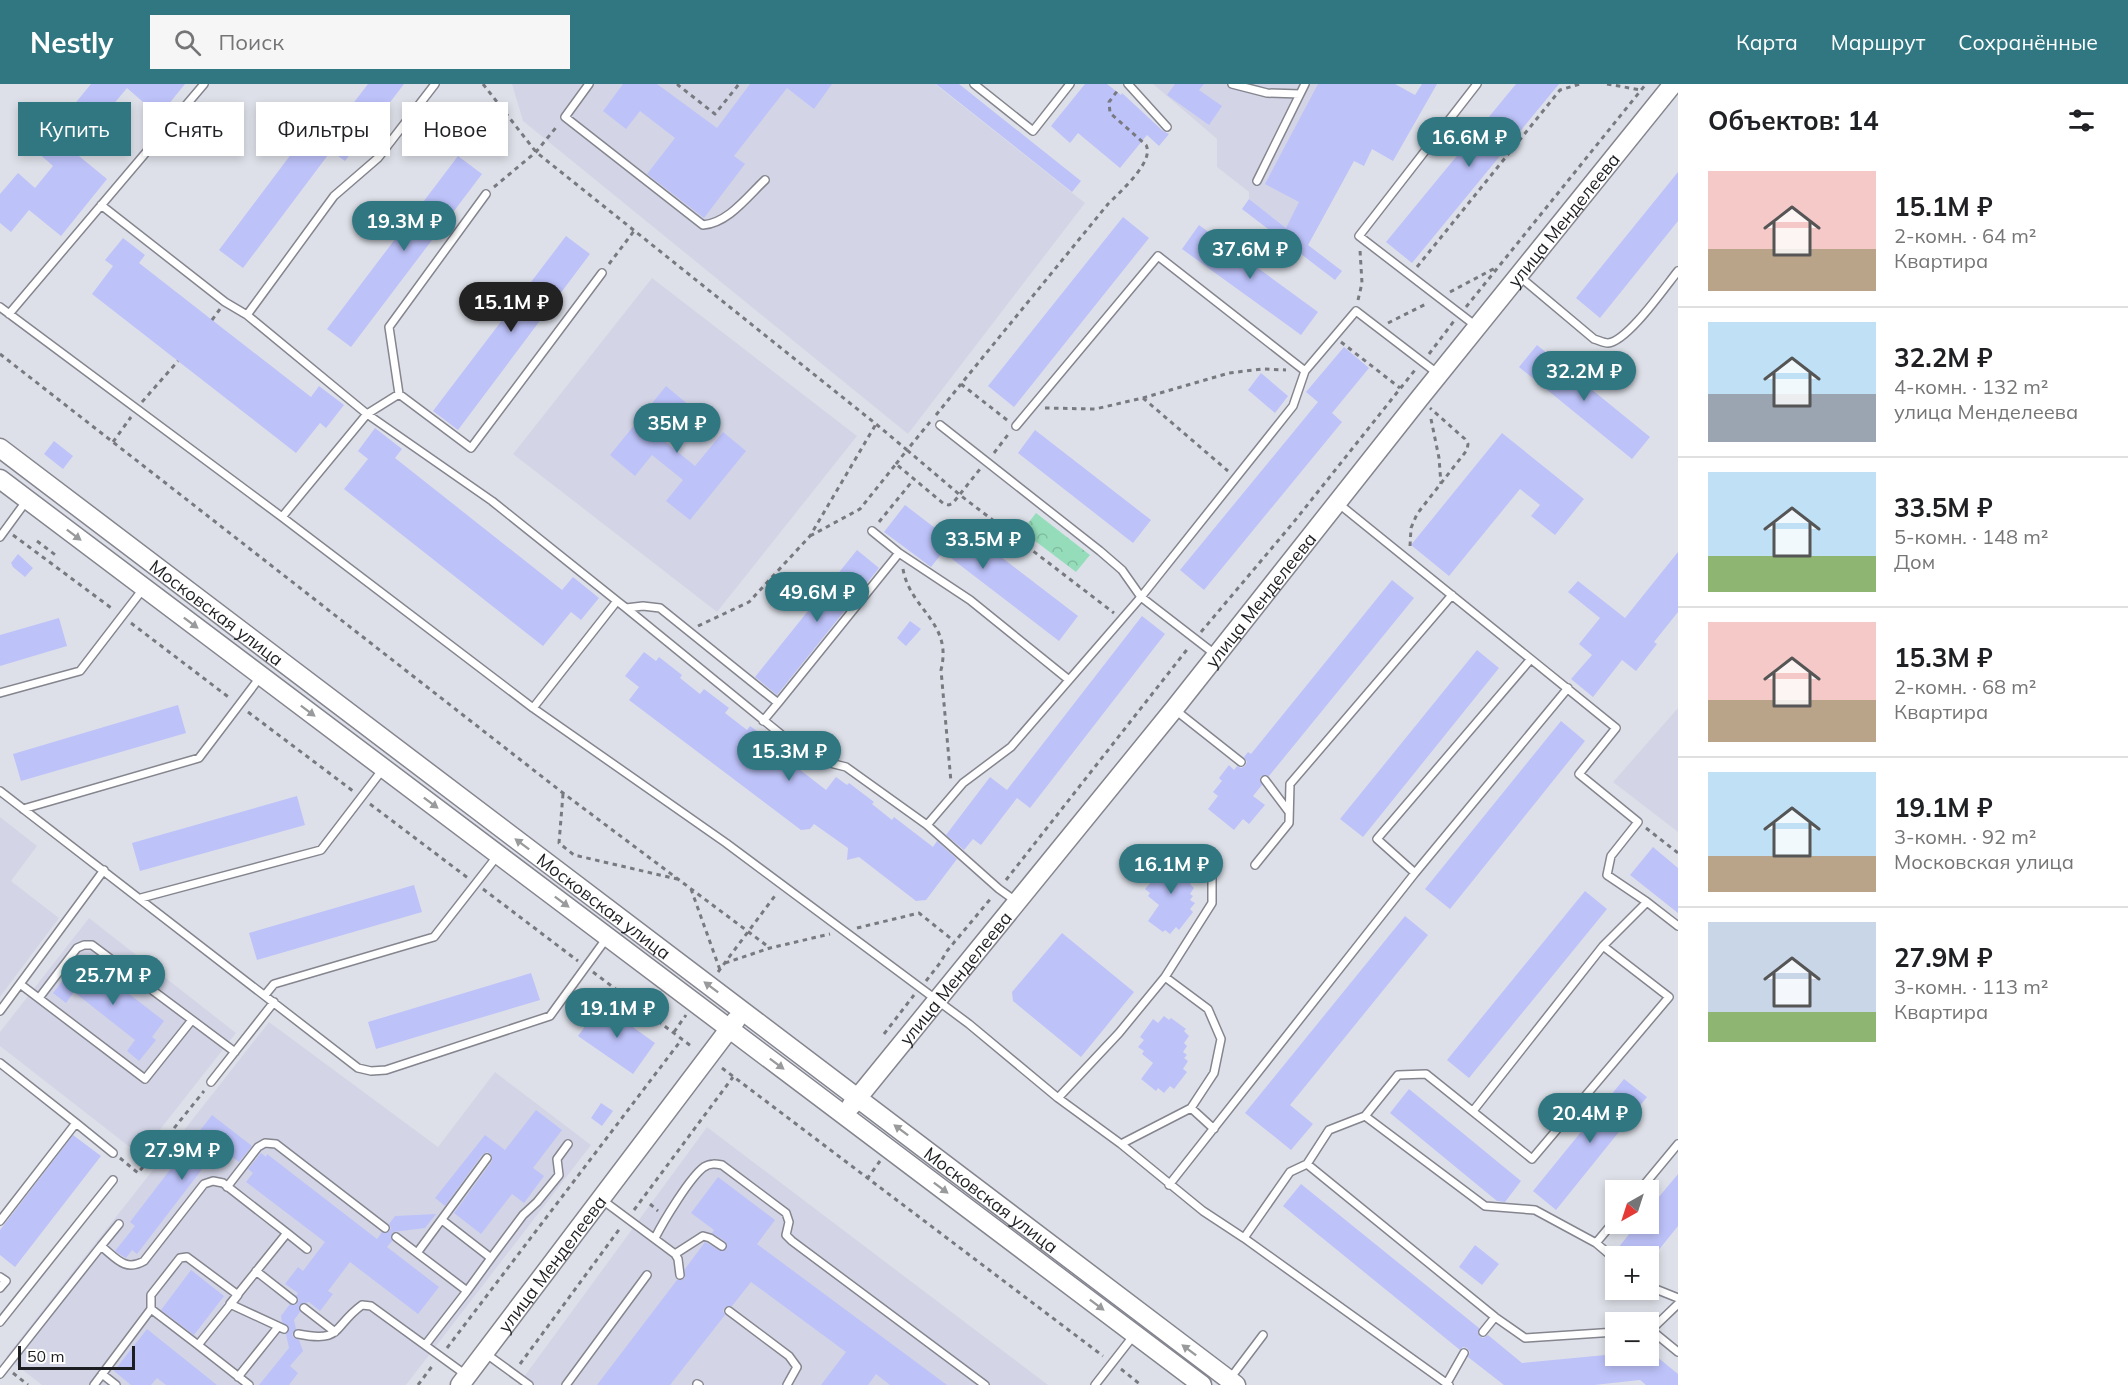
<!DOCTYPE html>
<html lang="ru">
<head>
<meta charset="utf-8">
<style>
	body { margin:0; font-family:Mulish,sans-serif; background:#f6f6f6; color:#202124; height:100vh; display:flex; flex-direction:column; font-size:22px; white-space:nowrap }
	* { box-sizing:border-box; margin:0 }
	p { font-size:20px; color:#757577 }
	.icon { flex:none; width:33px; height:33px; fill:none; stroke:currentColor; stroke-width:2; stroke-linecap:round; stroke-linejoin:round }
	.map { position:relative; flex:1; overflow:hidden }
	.drawer { display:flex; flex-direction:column; background:#fff; width:450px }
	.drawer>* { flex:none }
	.hud { position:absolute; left:18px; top:18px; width:570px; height:54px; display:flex; gap:12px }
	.needle { width:39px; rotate:219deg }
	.buttons { position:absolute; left:1605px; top:1096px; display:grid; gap:12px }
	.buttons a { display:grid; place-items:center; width:54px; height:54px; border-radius:0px; background:#fff; box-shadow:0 3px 9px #0003; font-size:30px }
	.scale { position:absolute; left:18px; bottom:15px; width:117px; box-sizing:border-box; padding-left:6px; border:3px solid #1d1e21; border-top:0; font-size:16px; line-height:21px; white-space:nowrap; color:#1d1e21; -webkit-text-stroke:4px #fff; paint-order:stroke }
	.price { position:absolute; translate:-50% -51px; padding:0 14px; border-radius:21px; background:#307782; color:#fff; font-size:20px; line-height:39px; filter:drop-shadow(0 2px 3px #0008) }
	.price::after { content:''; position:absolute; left:50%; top:36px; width:18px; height:14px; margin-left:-9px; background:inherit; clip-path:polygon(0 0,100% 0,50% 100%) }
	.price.current { background:#222; color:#fff }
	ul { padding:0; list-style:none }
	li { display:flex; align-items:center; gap:18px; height:150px; padding:0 30px }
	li+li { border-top:2px solid #e0e0e0 }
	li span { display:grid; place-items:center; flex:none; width:168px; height:120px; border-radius:0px; color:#555 }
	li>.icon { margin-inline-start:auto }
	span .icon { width:72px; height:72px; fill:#fffc; stroke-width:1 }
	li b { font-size:26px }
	h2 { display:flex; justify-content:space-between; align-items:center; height:72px; padding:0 30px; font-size:26px }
	.tag { padding:0 21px; border-radius:0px; background:#fff; box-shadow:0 3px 9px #0003; font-size:21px; line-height:54px }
	.tag.current { background:#307782; color:#fff }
	header { display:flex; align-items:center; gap:36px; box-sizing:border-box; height:84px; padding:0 30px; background:#307782; color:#fff }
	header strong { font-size:28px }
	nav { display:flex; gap:33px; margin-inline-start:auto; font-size:21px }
	.search { width:420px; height:54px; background:#f6f6f6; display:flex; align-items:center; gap:15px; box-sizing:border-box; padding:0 21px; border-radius:0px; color:#757577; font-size:22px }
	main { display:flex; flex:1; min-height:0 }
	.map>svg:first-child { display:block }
	.built { fill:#d3d5e6 }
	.park { fill:url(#park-crowns) }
	.building { fill:#bdc2f9 }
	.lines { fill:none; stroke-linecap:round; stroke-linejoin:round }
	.lane-casing { stroke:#84858e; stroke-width:10 }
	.secondary-casing { stroke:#84858e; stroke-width:21 }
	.path { stroke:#787a80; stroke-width:3; stroke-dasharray:4.5 4.5; stroke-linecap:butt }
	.lane { stroke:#fff; stroke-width:7 }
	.secondary { stroke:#fff; stroke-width:18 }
	.oneway { fill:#999a9b }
	.labels { text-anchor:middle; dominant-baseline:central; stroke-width:5; stroke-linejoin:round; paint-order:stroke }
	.street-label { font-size:18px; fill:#1d1e21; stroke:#fff }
</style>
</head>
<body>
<header>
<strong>Nestly</strong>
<div class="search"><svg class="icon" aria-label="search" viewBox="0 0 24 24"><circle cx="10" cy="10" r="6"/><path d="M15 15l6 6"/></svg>Поиск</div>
<nav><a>Карта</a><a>Маршрут</a><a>Сохранённые</a></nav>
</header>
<main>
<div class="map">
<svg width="1678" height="1301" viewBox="0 0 1678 1301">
	<defs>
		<pattern id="park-crowns" width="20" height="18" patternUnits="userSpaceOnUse" patternTransform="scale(1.5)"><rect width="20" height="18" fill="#95ddba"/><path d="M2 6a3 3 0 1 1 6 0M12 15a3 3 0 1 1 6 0" fill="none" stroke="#80bda0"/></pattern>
	</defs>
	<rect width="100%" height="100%" fill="#dee0e9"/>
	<!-- built -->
	<path class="built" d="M512 0H935L1085 119 908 350 523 37Z
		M1153 0H1381L1334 90 1344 95 1308 161 1249 115V108L1217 83V55Z
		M652 194 857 352 717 528 513 370Z
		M1678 624V748L1613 698Z
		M0 733 37 762 11 797 59 834 0 913Z
		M89 834 236 949 140 1071 0 962V948Z
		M269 938 438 1063 495 988 591 1061 406 1301H42L6 1273Z
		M707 1043 1048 1301H518Z"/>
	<!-- park -->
	<path class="park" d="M1036 429 1090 471 1076 488 1022 447Z"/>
	<!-- building -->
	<path class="building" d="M91 0H185L159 32 127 4 74 68 107 95 61 152 29 126 11 148 0 139V110L18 89 35 104 53 82 36 67Z
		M368 0H404L345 77 331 67 243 184 219 166 307 49 322 60Z
		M623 0H657L717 44 750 0H832L814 25 787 4 734 72 745 80 704 134 647 90 675 54 640 27 626 45 603 27Z
		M936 0H959L1081 97 1072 108Z
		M1085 0H1107L1121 11 1122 9 1163 47 1169 50 1159 62 1147 51 1120 84 1078 49 1070 59 1051 42Z
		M1175 0H1204L1199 6 1222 22 1209 41 1167 11Z
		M1318 0H1395L1415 11 1422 0H1437L1393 77 1372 65 1364 82 1354 77 1308 161 1342 187 1335 196 1242 125 1249 115 1286 144 1299 118 1265 100Z
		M1516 0H1559L1412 179 1386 158Z
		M458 72 482 90 351 263 327 245Z
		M1678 88V137L1600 234 1576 214Z
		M1123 133 1149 154 1014 323 988 302Z
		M1199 141 1318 228 1301 251 1182 165Z
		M566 152 590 170 458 346 433 327Z
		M123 154 145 171 139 179 311 313 319 302 344 321 326 344 320 339 296 369 92 210 113 182 105 176Z
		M1537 261 1650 353 1632 375 1519 283Z
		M1344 263 1369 284 1332 329 1342 338 1204 506 1180 486 1318 318 1306 308Z
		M1261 289 1288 312 1275 329 1248 306Z
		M666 302 690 322 663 356 695 382 723 348 746 367 690 436 666 417 683 396 652 371 635 392 610 371Z
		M375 344 402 365 395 374 562 506 573 493 599 514 581 536 571 528 543 562 344 405 368 375 358 367Z
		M1035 346 1151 436 1133 459 1018 369Z
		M1502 349 1584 415 1555 451 1531 432 1540 421 1520 405 1449 492 1411 461Z
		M54 357 73 372 63 385 44 370Z
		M905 421 952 457 962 443 1078 532 1059 557 943 468 931 483 884 448Z
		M857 466 879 484 777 611 755 593Z
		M1678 468V528L1654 558 1657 560 1636 587 1622 576 1593 613 1571 595 1592 571 1579 560 1600 534 1568 508 1578 497 1625 534Z
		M18 470 33 484 25 493 13 483 11 479Z
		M1392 496 1414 514 1269 692 1264 691 1260 693 1262 701 1253 712 1265 721 1249 740 1243 735 1234 746 1208 725 1218 712 1213 708 1222 697 1219 694 1229 681 1234 686 1237 682 1241 684 1245 682 1247 678 1244 673 1248 668 1251 670Z
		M1142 532 1165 550 1030 724 1017 714 981 761 973 755 964 766 946 751 990 693 1007 706Z
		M59 534 67 562 0 582V551Z
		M910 537 921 545 906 562 897 554Z
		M1477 566 1499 584 1363 753 1340 735Z
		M644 568 656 577 659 573 682 591 680 594 700 610 704 605 729 624 725 629 747 646 750 642 775 660 772 664 826 706 836 693 847 701 849 699 874 718 872 720 892 736 894 733 933 763 937 757 957 775 926 816 916 817 859 773 847 776 848 764 814 740 810 745 801 746 629 616 639 603 625 592Z
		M178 621 186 649 21 697 13 670Z
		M1561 637 1585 657 1450 825 1425 805Z
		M297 712 305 741 140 787 132 759Z
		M1653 763 1678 784V829L1630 791Z
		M1170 773 1175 777 1177 774 1193 787 1191 790 1195 793 1190 800 1194 804 1190 810 1193 812 1190 816 1195 819 1190 825 1193 828 1179 846 1176 843 1170 850 1165 846 1163 848 1148 837 1159 821 1148 812 1150 809 1145 805 1151 798 1147 794 1161 777 1165 780Z
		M414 801 422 828 257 876 249 849Z
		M1585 807 1607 825 1469 994 1447 976Z
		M1405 832 1428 851 1290 1021 1313 1040 1291 1066 1245 1029Z
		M1062 849 1134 908 1081 973 1013 917 1012 908Z
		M88 878 164 937 152 953 156 956 139 977 127 967 135 956 74 908 66 919 53 909 70 887 77 892Z
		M531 889 540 916 376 965 368 938Z
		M601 920 655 959 633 990 578 952Z
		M1164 932 1169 936 1171 934 1186 945 1184 947 1189 952 1184 959 1187 962 1183 968 1187 971 1184 974 1188 977 1183 985 1187 988 1174 1005 1170 1002 1164 1009 1158 1004 1156 1007 1141 995 1153 979 1142 970 1144 967 1138 963 1144 956 1140 953 1153 935 1158 939Z
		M1624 995 1647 1013 1556 1126 1533 1107Z
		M1409 1005 1521 1097 1505 1118 1497 1117 1390 1029Z
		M601 1019 613 1027 602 1042 591 1034Z
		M536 1026 562 1046 533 1084 544 1092 524 1119 512 1110 481 1150 454 1129 492 1077 491 1070 487 1068 482 1071 445 1122 435 1114 485 1051 505 1066Z
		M212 1031 252 1062 239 1078 219 1063 137 1170 132 1166 126 1174 124 1173 115 1167 135 1142 130 1138Z
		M73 1051 101 1072 15 1183 0 1171V1146Z
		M261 1069 266 1073 267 1070 377 1155 382 1148H389L391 1144 389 1140 395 1132 436 1130 425 1144 393 1148 391 1152 392 1157 387 1163 439 1203 418 1230 350 1178 328 1207 333 1210 320 1227 309 1218 299 1221 300 1228 294 1236 296 1245 292 1250 294 1254 299 1256 303 1267 290 1282 298 1289 289 1301H259L289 1264 286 1250 289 1244 282 1238 281 1232 290 1220 296 1221 299 1216 296 1212 298 1209 285 1200 298 1183 303 1187 325 1158 246 1098 253 1089 248 1085Z
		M1678 1090V1142L1653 1173H1621L1615 1168 1637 1140H1648V1126Z
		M718 1093 775 1136 757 1160 947 1301H890L876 1290 868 1301H821L846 1268 751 1198 732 1222 725 1223 723 1227 725 1231 670 1301H597L677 1196H681L685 1194V1185L705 1158 721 1167 727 1165 726 1158 712 1149 714 1146 691 1129Z
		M1301 1100 1479 1244V1252L1483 1254 1488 1251 1522 1279 1616 1270V1272H1656L1678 1290V1301H1646L1640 1296 1594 1301H1504L1468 1273 1470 1268 1467 1264 1463 1263 1460 1266 1283 1122Z
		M1475 1161 1499 1180 1482 1201 1459 1183Z
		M191 1186 224 1212 194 1251 161 1226Z
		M147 1245 217 1301H166L157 1294 151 1301H131L114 1287Z"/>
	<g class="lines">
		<!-- lane casing -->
		<g class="lane-casing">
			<path id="lane" d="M589 0 565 33 703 141C728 139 747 113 765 96
				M974 0 1033 47 1070 0
				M1128 0 1167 43
				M1232 0 1267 9 1300 10
				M1257 97 1305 0
				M101 121 225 218 247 231 367 330 492 417 617 517
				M1519 192 1594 255C1598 256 1604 259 1608 259 1627 258 1665 203 1678 187
				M0 223 282 433 533 624 726 759 969 940 1058 1014 1121 1060 1203 1127 1244 1154 1449 1301
				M9 230 204 0
				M247 231 334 112 378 74 435 0
				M1476 242 1359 152 1477 0
				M399 310 471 364 602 189
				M940 341 1100 467 1122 486 1141 513 1216 571
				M1016 342 1158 172 1305 287
				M1339 420 1616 644 1579 690 1638 738 1611 772 1607 791 1647 818 1678 842
				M282 433 367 330 399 310 389 243 486 110
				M872 447 899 469 970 516 1069 596
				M0 453 27 416
				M626 524 810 674 846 683 927 741 999 805 1017 818
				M0 609 80 587 143 505
				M533 624 617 517 626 524 643 522 660 524 778 619 899 469
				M1174 625 1241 678
				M763 637 778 619
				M1265 696 1289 728
				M0 707 358 984 371 987 386 986 550 932 606 855
				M23 725 199 674 261 592
				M927 741 963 699 1011 663 1141 513 1293 322 1305 287 1356 227 1437 289
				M1255 781 1289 739 1290 700 1452 511
				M1415 789 1377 755 1530 576
				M141 814 321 766 383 685
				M1165 893 1212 819V777
				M20 900 145 995 192 936
				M265 911 274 900 434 853 498 771
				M39 914 77 864 84 861H92L235 968
				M0 927 104 786
				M0 979 76 1039
				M211 998 274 918
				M1058 1014 1119 949 1165 893 1208 925 1221 955 1214 989 1191 1024 1121 1060
				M1191 1024 1214 1045
				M1473 1027 1603 862 1647 818
				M1365 1032 1485 1122 1535 1126 1596 1159 1616 1176
				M1307 1080 1329 1046 1365 1032 1398 991 1426 990 1532 1075 1669 913 1603 862
				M1169 1101 1415 789 1568 604
				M227 1103 258 1063 265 1059 276 1060 385 1144
				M1639 1107 1678 1060
				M601 1115 675 1170 678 1175 680 1191
				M442 1136 491 1174 467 1207
				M0 1137 76 1039 113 1069
				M287 1149 307 1165
				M396 1153 467 1207 426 1260
				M655 1154C663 1138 690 1093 704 1083 710 1079 716 1080 722 1081L786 1129 789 1138 786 1151 792 1157 985 1301
				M1244 1154 1290 1088 1307 1080 1495 1233 1525 1254 1616 1248
				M1596 1159 1616 1135
				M101 1162 119 1140
				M417 1169 487 1074
				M675 1170 703 1152 710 1154 722 1162
				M491 1174 523 1131 537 1118 559 1091 557 1075 568 1060
				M256 1187 293 1216
				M0 1193 6 1197 0 1204
				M1648 1202 1678 1214
				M304 1224 335 1248
				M151 1225 198 1261
				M729 1227 789 1272 797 1283 787 1301
				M0 1238 113 1096
				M1648 1246H1651L1678 1268
				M1651 1246 1678 1220
				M1483 1248 1495 1233
				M298 1250C343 1259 332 1243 362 1221L371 1222 466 1291
				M485 1269 529 1301
				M0 1290 101 1162C116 1174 125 1188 144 1177L204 1100 213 1097 223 1099 287 1149 230 1220 284 1245
				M102 1290 116 1301
				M238 1293 278 1243
				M1229 1296 1263 1251
				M1447 1299 1464 1269
				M697 1300 699 1301
				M94 1301 151 1225V1211L180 1174 187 1173 238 1211 198 1261 249 1301
				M566 1301 647 1191
				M1095 1301 1134 1251"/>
		</g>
		<!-- secondary casing -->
		<g class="secondary-casing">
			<g id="secondary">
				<path id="s1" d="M0 364 1236 1301"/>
				<path d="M0 395 1202 1301"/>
				<path id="s2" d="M851 1022 1174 625 1419 315 1673 0"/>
				<path id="s3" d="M460 1301 736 936"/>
			</g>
		</g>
		<!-- path -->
		<path class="path" d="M483 0 536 68 876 340 907 366 930 338
			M679 0 678 1 715 30 739 0
			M1607 0 1641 6
			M494 103 536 68 558 41
			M609 180 634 147
			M1417 183 1560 6 1580 0
			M1450 208 1497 183
			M1358 216 1362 199 1360 166
			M1466 223 1646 0
			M212 236 220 225
			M1388 239 1428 219
			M1341 258 1400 304
			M0 270 563 709 770 864
			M1429 270 1454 237
			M1143 314 1228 387
			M142 318 178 277
			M1045 324 1095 325 1143 314 1229 289 1262 285 1286 286
			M936 331 961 300
			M1431 335 1439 374 1441 400
			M1007 336 961 300 1108 120C1120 108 1155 77 1146 61L1110 29 1109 18 1118 6
			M113 358 131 333
			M994 369 1010 348
			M896 380 907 366 960 411 1114 529
			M879 438 914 395
			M13 451 114 526
			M810 452 860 425 896 380 944 420 949 421 953 419 980 385
			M37 457 58 473
			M1410 462 1411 444 1417 430 1467 366 1468 360 1465 355 1430 324
			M903 485C910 526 953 538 941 586L951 698
			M131 539 231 615
			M698 542 749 518 810 452 876 340
			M1201 548 1293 439 1415 286
			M248 628 353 707
			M563 710 559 759 574 771 677 795
			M370 720 468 794
			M1646 744 1678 769
			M1006 796 1189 563
			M483 805 578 877
			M691 805 720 886
			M857 844 919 829 954 857
			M725 879 770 864 830 850
			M593 888 691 962
			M718 888 777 809
			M926 897 940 879 947 867 992 813
			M674 948 686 931
			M884 950 914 911
			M722 984 1103 1272
			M120 1074 138 1089 204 1007
			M867 1095 880 1077
			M650 1120 658 1127
			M634 1126 733 993
			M447 1264 682 955
			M520 1280 621 1143
			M1121 1285 1141 1301
			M13 1289 28 1301
			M418 1301 433 1281"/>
		<!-- lane -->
		<use href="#lane" class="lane"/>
		<!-- secondary -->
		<use href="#secondary" class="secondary"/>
	</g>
	<!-- one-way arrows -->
	<defs><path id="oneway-solid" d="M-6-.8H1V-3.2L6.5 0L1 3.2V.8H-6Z" transform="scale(1.5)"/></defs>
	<g class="oneway">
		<use href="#oneway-solid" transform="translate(74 451) rotate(37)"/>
		<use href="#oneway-solid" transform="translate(191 539) rotate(37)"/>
		<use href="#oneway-solid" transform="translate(308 627) rotate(37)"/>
		<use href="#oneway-solid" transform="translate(431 719) rotate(37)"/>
		<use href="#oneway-solid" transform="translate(522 760) rotate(-143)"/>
		<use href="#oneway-solid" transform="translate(562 818) rotate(37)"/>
		<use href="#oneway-solid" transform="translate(711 903) rotate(-143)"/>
		<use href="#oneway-solid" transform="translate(777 980) rotate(37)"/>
		<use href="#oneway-solid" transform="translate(901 1046) rotate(-143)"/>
		<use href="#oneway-solid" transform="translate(941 1104) rotate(37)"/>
		<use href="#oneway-solid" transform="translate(1097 1221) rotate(37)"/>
		<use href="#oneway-solid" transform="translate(1189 1266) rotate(-143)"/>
	</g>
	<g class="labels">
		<!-- street labels -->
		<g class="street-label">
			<text stroke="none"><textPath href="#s2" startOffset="1137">улица Менделеева</textPath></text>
			<text stroke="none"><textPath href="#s2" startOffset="651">улица Менделеева</textPath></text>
			<text stroke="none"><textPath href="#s1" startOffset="272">Московская улица</textPath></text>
			<text stroke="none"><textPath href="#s1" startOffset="758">Московская улица</textPath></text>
			<text stroke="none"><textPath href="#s2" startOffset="165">улица Менделеева</textPath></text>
			<text stroke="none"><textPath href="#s1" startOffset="1244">Московская улица</textPath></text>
			<text stroke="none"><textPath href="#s3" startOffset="152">улица Менделеева</textPath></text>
		</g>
	</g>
</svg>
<div class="buttons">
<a><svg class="needle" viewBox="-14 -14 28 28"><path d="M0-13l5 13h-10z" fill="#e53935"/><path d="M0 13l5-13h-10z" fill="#757577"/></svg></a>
<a>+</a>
<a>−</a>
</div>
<div class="scale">50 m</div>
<b class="price" style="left:1469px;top:84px">16.6M ₽</b>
<b class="price" style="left:404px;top:168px">19.3M ₽</b>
<b class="price" style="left:1250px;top:196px">37.6M ₽</b>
<b class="price current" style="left:511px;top:249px">15.1M ₽</b>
<b class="price" style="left:1584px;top:318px">32.2M ₽</b>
<b class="price" style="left:677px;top:370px">35M ₽</b>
<b class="price" style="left:983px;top:486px">33.5M ₽</b>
<b class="price" style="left:817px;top:539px">49.6M ₽</b>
<b class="price" style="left:789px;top:698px">15.3M ₽</b>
<b class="price" style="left:1171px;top:811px">16.1M ₽</b>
<b class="price" style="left:113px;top:922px">25.7M ₽</b>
<b class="price" style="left:617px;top:955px">19.1M ₽</b>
<b class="price" style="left:1590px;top:1060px">20.4M ₽</b>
<b class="price" style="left:182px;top:1097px">27.9M ₽</b>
<div class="hud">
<a class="tag current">Купить</a>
<a class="tag">Снять</a>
<a class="tag">Фильтры</a>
<a class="tag">Новое</a>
</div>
</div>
<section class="drawer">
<h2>Объектов: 14<svg class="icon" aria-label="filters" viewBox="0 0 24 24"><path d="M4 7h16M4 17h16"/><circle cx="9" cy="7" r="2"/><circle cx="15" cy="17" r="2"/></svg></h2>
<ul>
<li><span style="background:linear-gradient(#f6c9c9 65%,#b9a48a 0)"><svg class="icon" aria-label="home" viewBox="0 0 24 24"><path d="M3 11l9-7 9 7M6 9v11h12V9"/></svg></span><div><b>15.1M ₽</b><p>2-комн. · 64 m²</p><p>Квартира</p></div></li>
<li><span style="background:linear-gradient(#bfe0f5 60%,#9aa5b1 0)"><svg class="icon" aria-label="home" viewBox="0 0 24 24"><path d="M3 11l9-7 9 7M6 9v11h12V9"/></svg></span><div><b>32.2M ₽</b><p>4-комн. · 132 m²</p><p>улица Менделеева</p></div></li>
<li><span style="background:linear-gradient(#bfe0f5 70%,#8fb573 0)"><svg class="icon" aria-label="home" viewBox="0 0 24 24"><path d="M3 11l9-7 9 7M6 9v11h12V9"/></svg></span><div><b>33.5M ₽</b><p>5-комн. · 148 m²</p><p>Дом</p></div></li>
<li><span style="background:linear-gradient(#f6c9c9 65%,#b9a48a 0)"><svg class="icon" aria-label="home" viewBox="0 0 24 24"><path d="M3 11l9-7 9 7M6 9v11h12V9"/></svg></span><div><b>15.3M ₽</b><p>2-комн. · 68 m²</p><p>Квартира</p></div></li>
<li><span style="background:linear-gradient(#bfe0f5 70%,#b9a48a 0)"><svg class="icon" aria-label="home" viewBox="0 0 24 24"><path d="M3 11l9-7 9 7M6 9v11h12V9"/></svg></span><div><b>19.1M ₽</b><p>3-комн. · 92 m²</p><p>Московская улица</p></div></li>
<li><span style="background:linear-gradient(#c9d6e8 75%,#8fb573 0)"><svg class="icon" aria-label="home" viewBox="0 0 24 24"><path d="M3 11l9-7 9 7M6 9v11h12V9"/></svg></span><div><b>27.9M ₽</b><p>3-комн. · 113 m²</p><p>Квартира</p></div></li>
</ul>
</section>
</main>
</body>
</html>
